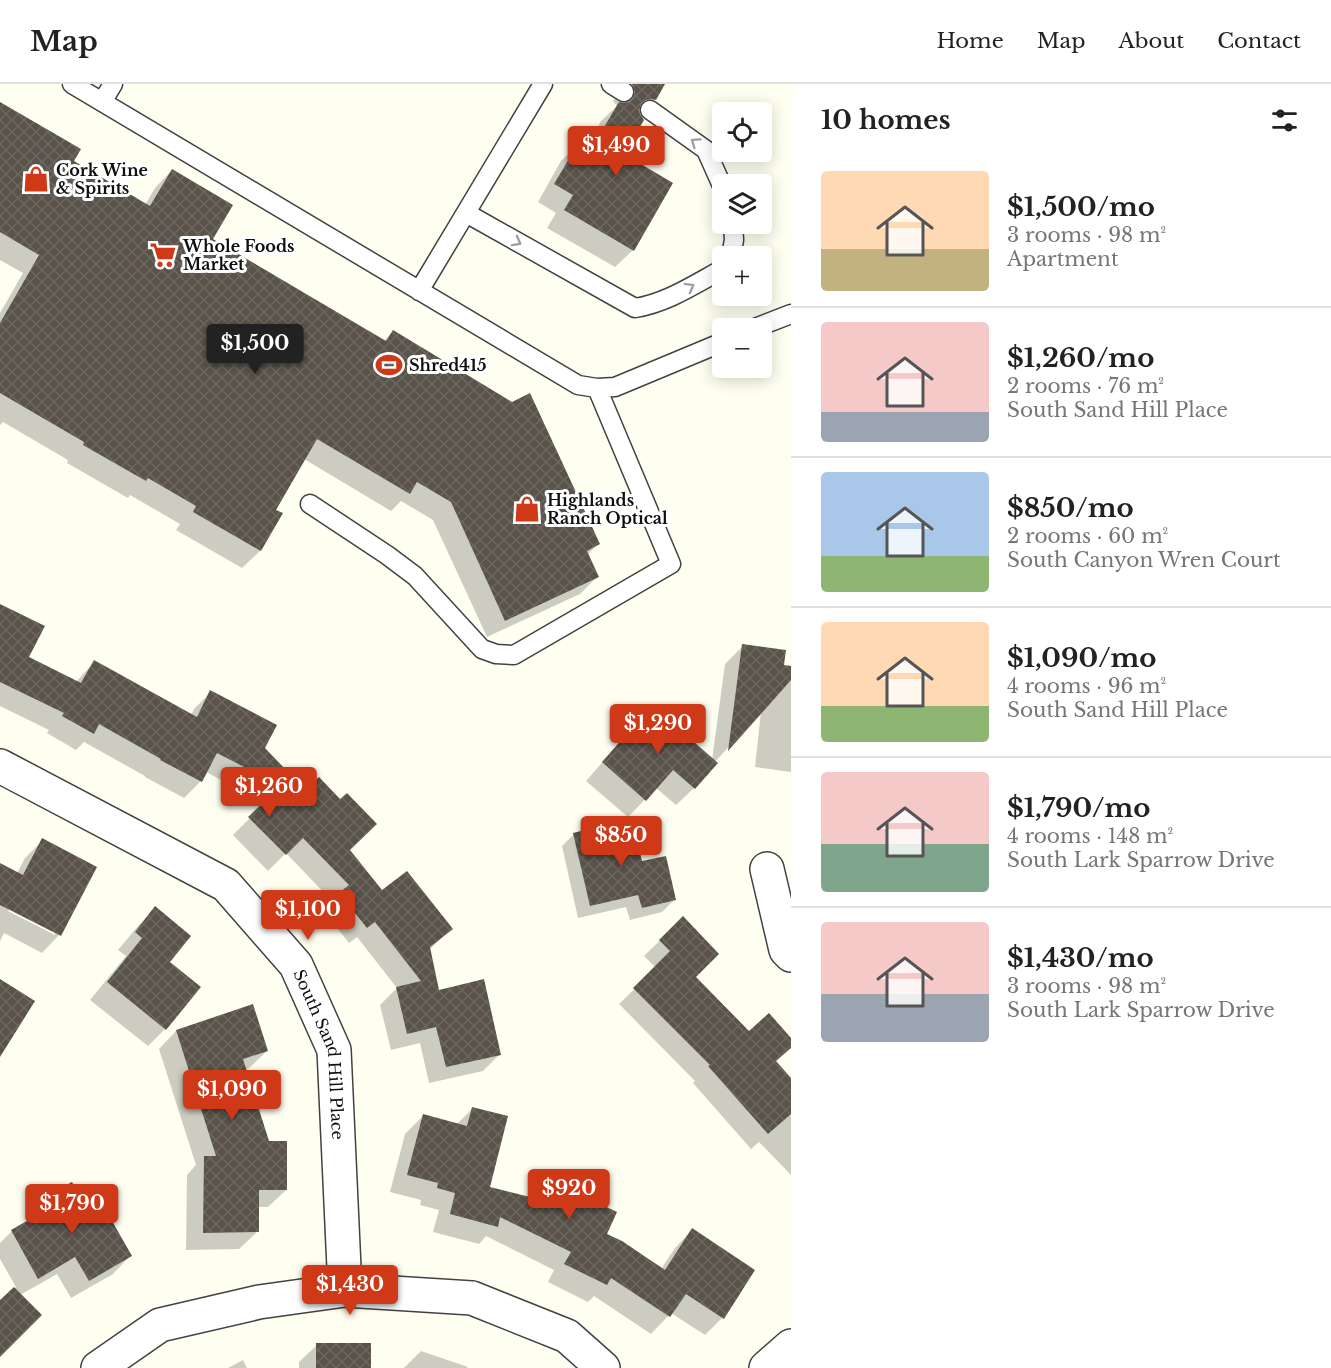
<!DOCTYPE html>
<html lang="en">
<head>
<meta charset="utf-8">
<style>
	body { margin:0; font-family:"Libre Baskerville",serif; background:#f6f6f6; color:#222; height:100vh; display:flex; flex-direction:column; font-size:22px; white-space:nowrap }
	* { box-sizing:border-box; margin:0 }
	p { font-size:20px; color:#767676 }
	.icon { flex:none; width:33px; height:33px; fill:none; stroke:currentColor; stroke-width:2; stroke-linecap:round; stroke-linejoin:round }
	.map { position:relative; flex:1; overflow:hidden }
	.panel { display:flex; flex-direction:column; background:#fff; width:540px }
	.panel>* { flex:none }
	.fabs { position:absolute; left:712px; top:18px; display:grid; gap:12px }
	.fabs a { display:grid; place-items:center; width:60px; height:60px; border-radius:6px; background:#fff; box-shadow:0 3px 15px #0003; font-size:30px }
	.price { position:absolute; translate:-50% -51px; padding:0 14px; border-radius:6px; background:#d03917; color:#fff; font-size:20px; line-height:39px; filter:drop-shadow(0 2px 3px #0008) }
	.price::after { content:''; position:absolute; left:50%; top:36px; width:18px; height:14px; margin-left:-9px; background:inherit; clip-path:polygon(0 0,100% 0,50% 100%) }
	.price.on { background:#222; color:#fff }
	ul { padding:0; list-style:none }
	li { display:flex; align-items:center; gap:18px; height:150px; padding:0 30px }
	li+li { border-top:2px solid #e0e0e0 }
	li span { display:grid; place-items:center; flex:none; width:168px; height:120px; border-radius:6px; color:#555 }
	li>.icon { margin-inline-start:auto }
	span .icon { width:72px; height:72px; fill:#fffc; stroke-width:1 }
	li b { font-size:26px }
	h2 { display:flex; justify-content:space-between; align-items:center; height:72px; padding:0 30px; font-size:26px }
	header { display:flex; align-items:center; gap:36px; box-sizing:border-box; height:84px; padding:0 30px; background:#fff; border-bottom:2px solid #e0e0e0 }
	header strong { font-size:28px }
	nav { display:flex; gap:33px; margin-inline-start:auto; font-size:21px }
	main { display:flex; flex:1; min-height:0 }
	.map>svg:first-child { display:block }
	.shadow { fill:#0003; fill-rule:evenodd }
	.building { fill:url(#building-cross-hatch) }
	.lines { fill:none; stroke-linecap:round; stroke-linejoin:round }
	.lane-casing { stroke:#424242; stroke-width:21 }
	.street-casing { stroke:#424242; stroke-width:36 }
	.lane { stroke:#fff; stroke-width:18 }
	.street { stroke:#fff; stroke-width:33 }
	.oneway { stroke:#9f9f9f }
	.labels { text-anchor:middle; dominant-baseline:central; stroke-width:6; stroke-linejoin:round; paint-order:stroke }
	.poi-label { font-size:16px; font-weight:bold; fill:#0f0f0f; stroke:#fff; text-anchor:start }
	.street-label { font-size:16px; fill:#0f0f0f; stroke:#fff }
</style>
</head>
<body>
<header>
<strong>Map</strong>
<nav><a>Home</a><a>Map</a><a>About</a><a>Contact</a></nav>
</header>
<main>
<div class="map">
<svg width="791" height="1284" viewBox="0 0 791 1284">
	<defs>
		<pattern id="building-cross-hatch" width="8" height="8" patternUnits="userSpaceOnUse" patternTransform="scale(1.5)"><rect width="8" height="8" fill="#59534a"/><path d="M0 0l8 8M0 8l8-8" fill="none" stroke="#6c6760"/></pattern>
	</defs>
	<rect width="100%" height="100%" fill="#fffff1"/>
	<!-- shadow -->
	<path class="shadow" d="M627 0H646L654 15 639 31 622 70 633 166 615 183 547 144 556 129 538 118 561 77 579 60 586 64 601 37 617 22 613 17 616 11Z
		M0 20 71 78 145 121 155 104 172 86 211 155 384 257 393 248 598 460 587 471 597 493 580 510 487 553 433 436 401 417 391 427 304 375 274 426 281 430 260 467 242 484 176 446 180 440 130 411 128 414 67 379 68 376 3 338 0 341V229L23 189 0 176Z
		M0 521 27 574 76 598 94 578 191 631 194 625 211 608 263 664 382 808 451 845 429 866 438 908 500 970 483 987 429 999 420 959 391 966 380 921 397 904 357 853 349 859 323 826 332 817 286 769 268 787 233 751 265 719 206 688 201 697 184 714 145 693V692L84 658 76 666 47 649 49 646 0 622Z
		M743 562 782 583 791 584V688L755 683 761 627 715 678 694 704 676 721 656 704 628 733 586 697 635 641 712 676 725 580Z
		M574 750 641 779 674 816 662 828 630 836 626 823 578 834 562 762Z
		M43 756 95 783 59 851 42 869 4 849 0 857V785L17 789 25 774ZM10 824 55 848V851L8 827Z
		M155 825 168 878 165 945 148 962 90 916 126 872 118 866 138 842Z
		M683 834 694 893 748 949 791 956V962L775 978 791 996V1091L759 1058 751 1065 693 999 695 997 619 920 656 884 644 872Z
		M176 947 267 967 249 984 245 986 268 1058 286 1106 268 1123H257V1148L239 1165 186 1166 187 1091 196 1081 159 965Z
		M473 1024 488 1104 530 1115 549 1096 605 1150 661 1185 675 1164 692 1146 722 1234 705 1251 671 1229 651 1250 594 1212 588 1218 548 1198 554 1186 486 1152 479 1160 433 1148 439 1126 420 1121 421 1116 390 1108 405 1050 423 1032 456 1041Z
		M43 1116 81 1117 130 1172 113 1190 71 1214 57 1190 20 1211 0 1271V1217L16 1203 0 1175V1159L12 1147 28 1138 25 1133Z
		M317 1261 369 1284H299V1278Z
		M421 1267 468 1283 467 1284H404Z
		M243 1276 247 1284H228Z"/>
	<!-- building -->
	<path class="building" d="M632 0H665L656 16 651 15 646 16 641 20 639 26 640 30 644 36 624 70 673 99 634 167 564 126 573 111 554 100 579 58 591 65 619 18 624 19 629 18 633 14 635 8Z
		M0 18 81 65 74 77 150 122 172 85 233 121 213 155 386 257 393 246 512 318 530 309 600 460 587 467 599 493 505 537 451 418 417 398 410 410 317 355 276 426 283 429 261 467 193 428 196 422 148 394 146 397 83 361 84 358 0 309V239L39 171 0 148Z
		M0 520 45 542 29 573 81 599 94 576 197 633 210 606 277 641 265 664 305 706 319 693 340 715 347 709 377 740 350 766 382 806 407 787 453 845 430 863 439 906 484 895 501 971 446 983 436 943 407 950 396 903 421 897 375 838 367 844 339 809 349 801 303 754 286 771 248 733 281 702 217 669 202 698 160 676 161 675 99 640 94 650 62 632 64 629 0 598Z
		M742 560 786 566 784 581 791 582V596L728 667Z
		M652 621 718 679 695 705 673 686 646 717 602 678Z
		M632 734 642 777 666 772 676 816 642 824 638 811 590 822 573 749Z
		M42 754 97 783 61 852 0 821V779L23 791Z
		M155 822 191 852 170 878 201 903 166 946 107 898 142 854 135 848Z
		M683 832 719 870 696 893 749 947 769 929 791 954V964L776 977 791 994V1030L768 1050 708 982 710 981 633 904 670 867 659 856Z
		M0 895 35 917 0 973Z
		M253 920 268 967 243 975 269 1057H287V1106H259V1148L203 1149 204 1072H216L176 946Z
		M472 1023 508 1032 490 1103 538 1115 548 1095 617 1128 607 1150 622 1157 665 1186 692 1144 755 1186 724 1235 686 1210 670 1233 611 1194 607 1201 564 1180 571 1168 500 1133 498 1143 450 1130 455 1109 437 1104 438 1099 407 1091 423 1030 467 1042Z
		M72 1098 81 1115 95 1107 132 1172 89 1197 75 1173 38 1195 11 1146 48 1125 42 1115Z
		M14 1203 42 1231 0 1273V1216Z
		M316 1259H371V1284H316Z"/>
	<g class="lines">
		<!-- lane casing -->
		<g class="lane-casing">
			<path id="lane" d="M72 0 578 301 597 304 615 303 723 258
				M611 0 624 8
				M102 18 113 0
				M650 26 706 66 723 104
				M466 129 635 224C667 219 695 200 723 185
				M731 172 734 156 733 140
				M419 207 543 0
				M755 244 791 230
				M310 420 387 471 415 492 482 565 496 570 514 571 671 480 597 304"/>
		</g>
		<!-- street casing -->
		<g class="street-casing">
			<g id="street">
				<path id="s1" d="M0 682 226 801 296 881 334 966 345 1206"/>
				<path d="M767 785 786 866 791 871"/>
				<path d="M98 1284 160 1241 259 1218 345 1206 472 1214 567 1252 603 1284"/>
				<path d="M766 1284 791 1262"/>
			</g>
		</g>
		<!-- lane -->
		<use href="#lane" class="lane"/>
		<!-- street -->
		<use href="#street" class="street"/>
	</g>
	<!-- one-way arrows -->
	<defs><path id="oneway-chevron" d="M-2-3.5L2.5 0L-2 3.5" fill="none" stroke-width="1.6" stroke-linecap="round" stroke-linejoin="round" transform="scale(1.5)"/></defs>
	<g class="oneway">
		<use href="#oneway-chevron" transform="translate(695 58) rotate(-145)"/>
		<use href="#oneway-chevron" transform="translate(517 158) rotate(29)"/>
		<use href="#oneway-chevron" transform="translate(690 203) rotate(-29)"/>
	</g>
	<!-- icons -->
	<defs>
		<g id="shop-bare" transform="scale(2.07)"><path d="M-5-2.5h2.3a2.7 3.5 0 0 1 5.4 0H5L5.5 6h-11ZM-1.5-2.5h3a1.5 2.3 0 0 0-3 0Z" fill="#d03917" stroke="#fff" stroke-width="2.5" paint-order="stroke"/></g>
		<g id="supermarket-bare" transform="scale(2.07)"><path d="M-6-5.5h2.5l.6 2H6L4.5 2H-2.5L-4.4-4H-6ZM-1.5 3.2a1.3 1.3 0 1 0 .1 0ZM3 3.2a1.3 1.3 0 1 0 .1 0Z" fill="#d03917" stroke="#fff" stroke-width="2.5" paint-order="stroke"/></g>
		<g id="stadium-bare" transform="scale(2.07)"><path d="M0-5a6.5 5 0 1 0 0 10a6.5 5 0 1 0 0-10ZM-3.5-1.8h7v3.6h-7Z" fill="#d03917" stroke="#fff" stroke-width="2.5" paint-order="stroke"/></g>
	</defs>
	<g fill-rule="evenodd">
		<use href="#shop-bare" x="36" y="95"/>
		<use href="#supermarket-bare" x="163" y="171"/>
		<use href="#stadium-bare" x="389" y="281"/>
		<use href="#shop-bare" x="527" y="425"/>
	</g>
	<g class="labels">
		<!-- poi labels -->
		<g class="poi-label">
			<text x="56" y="86">Cork Wine<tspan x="56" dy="18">&amp; Spirits</tspan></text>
			<text x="183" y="162">Whole Foods<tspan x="183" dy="18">Market</tspan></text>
			<text x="409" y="281">Shred415</text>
			<text x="547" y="416">Highlands<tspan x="547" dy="18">Ranch Optical</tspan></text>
		</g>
		<!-- street labels -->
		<g class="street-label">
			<text stroke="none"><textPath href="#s1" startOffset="456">South Sand Hill Place</textPath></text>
		</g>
	</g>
</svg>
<div class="fabs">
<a><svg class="icon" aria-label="locate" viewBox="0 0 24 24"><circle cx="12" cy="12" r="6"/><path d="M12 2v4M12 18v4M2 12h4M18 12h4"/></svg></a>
<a><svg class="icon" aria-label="layers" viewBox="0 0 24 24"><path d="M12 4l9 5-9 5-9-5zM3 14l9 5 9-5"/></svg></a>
<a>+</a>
<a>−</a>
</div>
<b class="price" style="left:616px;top:93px">$1,490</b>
<b class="price on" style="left:255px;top:291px">$1,500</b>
<b class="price" style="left:658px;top:671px">$1,290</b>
<b class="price" style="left:269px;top:734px">$1,260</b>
<b class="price" style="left:621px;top:783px">$850</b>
<b class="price" style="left:308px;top:857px">$1,100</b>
<b class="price" style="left:232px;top:1037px">$1,090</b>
<b class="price" style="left:569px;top:1136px">$920</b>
<b class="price" style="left:72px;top:1151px">$1,790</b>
<b class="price" style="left:350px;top:1232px">$1,430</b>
</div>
<section class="panel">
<h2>10 homes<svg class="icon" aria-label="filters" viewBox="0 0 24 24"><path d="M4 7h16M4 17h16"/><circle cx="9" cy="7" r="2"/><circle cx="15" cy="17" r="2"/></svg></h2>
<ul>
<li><span style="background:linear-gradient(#ffd9b3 65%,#c2b280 0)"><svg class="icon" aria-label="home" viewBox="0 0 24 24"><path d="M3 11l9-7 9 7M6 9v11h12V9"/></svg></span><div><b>$1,500/mo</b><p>3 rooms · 98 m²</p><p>Apartment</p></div></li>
<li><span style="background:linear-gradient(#f6c9c9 75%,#9aa5b1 0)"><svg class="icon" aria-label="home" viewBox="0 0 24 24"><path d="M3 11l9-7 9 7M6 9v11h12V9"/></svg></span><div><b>$1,260/mo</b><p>2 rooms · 76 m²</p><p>South Sand Hill Place</p></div></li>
<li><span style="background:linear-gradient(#a9c7e8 70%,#8fb573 0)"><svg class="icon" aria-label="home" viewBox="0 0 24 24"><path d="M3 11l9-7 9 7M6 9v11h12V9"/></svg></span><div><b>$850/mo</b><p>2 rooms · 60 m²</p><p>South Canyon Wren Court</p></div></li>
<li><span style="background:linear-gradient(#ffd9b3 70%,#8fb573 0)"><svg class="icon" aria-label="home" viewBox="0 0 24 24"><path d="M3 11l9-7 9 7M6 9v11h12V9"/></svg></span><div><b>$1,090/mo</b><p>4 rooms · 96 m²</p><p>South Sand Hill Place</p></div></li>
<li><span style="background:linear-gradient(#f6c9c9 60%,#7fa58c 0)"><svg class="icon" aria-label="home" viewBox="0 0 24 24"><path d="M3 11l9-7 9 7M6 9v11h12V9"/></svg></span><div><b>$1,790/mo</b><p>4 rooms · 148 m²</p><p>South Lark Sparrow Drive</p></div></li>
<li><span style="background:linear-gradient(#f6c9c9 60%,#9aa5b1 0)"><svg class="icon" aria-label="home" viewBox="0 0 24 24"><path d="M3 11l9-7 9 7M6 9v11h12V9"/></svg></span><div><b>$1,430/mo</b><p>3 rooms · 98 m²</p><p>South Lark Sparrow Drive</p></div></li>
</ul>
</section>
</main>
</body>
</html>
